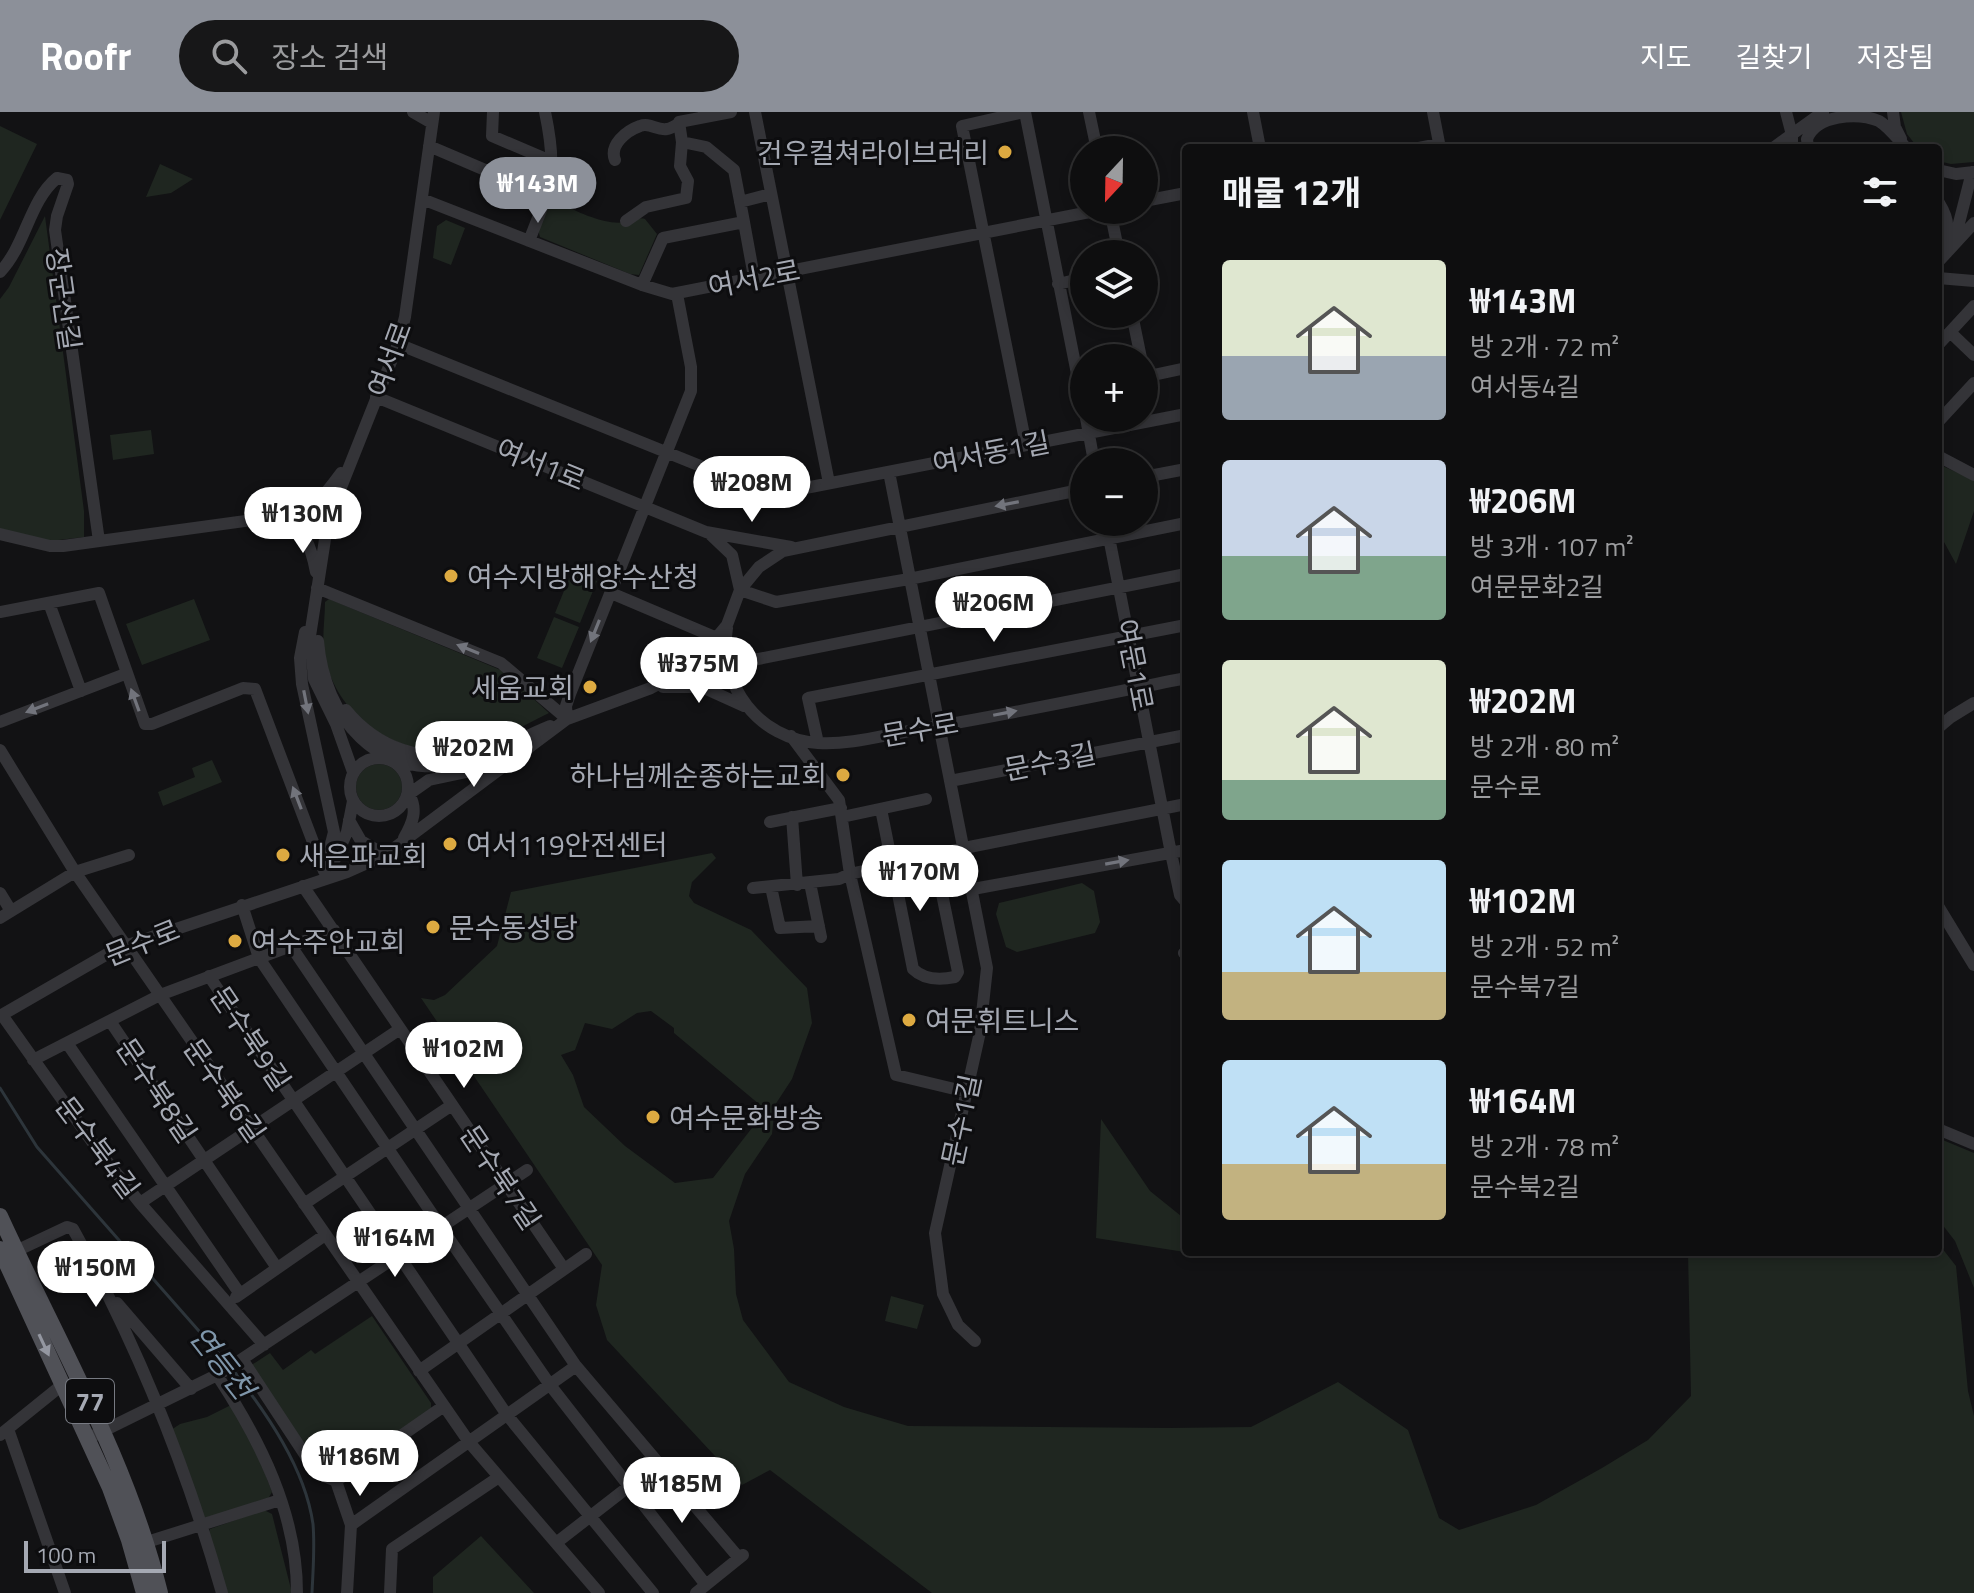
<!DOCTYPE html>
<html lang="ko">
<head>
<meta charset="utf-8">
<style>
	body { margin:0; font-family:"Titillium Web","Noto Sans KR",sans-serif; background:#171718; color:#f1f3f6; height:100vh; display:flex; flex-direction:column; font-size:30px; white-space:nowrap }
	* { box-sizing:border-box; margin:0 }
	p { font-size:26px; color:#9b9c9e }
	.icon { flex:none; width:44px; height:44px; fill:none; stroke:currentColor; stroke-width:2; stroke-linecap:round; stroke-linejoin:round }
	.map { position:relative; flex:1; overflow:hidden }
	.side { position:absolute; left:1182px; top:32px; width:760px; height:1112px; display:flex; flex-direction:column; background:#0e0e0f; border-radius:8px; box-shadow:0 4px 12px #0003,0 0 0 2px #2e2e2f }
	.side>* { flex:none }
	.needle { width:52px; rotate:202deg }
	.controls { position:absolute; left:1070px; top:24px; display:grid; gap:16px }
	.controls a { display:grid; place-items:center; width:88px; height:88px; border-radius:50%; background:#0e0e0f; box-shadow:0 4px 12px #0003,0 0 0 2px #2e2e2f; font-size:40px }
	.scale { position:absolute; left:24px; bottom:20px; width:142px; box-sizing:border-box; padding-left:8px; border:4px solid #a5a9b3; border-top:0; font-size:22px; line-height:28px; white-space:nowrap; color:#a5a9b3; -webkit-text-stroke:6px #0d0d0f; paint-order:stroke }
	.price { position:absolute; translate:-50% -68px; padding:0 18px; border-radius:28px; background:#fff; color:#222; font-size:26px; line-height:52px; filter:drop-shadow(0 2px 4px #0008) }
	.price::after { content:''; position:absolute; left:50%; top:48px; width:24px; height:18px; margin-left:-12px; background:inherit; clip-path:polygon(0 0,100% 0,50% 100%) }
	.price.selected { background:#8c9099; color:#fff }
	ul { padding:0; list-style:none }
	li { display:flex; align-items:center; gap:24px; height:200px; padding:0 40px }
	li span { display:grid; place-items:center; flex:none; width:224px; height:160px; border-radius:8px; color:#555 }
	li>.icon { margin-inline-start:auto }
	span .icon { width:96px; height:96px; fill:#fffc; stroke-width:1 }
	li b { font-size:34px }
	h2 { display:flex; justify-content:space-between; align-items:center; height:96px; padding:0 40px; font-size:34px }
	header { display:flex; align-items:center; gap:48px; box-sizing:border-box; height:112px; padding:0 40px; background:#8c9099; color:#fff }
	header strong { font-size:38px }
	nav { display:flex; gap:44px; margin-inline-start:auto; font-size:28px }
	.search { width:560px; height:72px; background:#171718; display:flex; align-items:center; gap:20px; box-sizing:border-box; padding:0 28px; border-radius:44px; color:#9b9c9e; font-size:30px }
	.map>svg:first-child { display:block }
	.green { fill:#1f2620; fill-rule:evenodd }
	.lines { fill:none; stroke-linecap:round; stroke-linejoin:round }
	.stream { stroke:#2d353b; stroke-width:3 }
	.minor { stroke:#343438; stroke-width:12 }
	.major { stroke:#505157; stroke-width:16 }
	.oneway { fill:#72747c }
	.oneway2 { fill:#9497a1 }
	.poi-dot { fill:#ddaa41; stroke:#0d0d0f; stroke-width:3 }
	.labels { text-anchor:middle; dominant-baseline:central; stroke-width:6; stroke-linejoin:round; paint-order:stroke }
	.shield { fill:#0d0d0f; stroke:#777a82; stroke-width:2 }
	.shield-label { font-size:26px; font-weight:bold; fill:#a5a9b3 }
	.poi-label { font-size:28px; fill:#a5a9b3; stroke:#0d0d0f; text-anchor:start }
	.street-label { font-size:28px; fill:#a5a9b3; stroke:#0d0d0f }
	.water-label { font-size:30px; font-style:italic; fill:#7f96aa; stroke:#0d0d0f }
</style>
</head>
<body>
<header>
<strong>Roofr</strong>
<div class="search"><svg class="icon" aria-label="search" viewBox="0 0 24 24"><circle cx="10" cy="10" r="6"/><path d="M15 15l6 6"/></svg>장소 검색</div>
<nav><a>지도</a><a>길찾기</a><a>저장됨</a></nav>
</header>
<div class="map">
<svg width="1974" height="1481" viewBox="0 0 1974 1481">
	<rect width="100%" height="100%" fill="#121214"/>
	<!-- green -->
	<path class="green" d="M1901 0H1974V50L1951 52 1938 49V36H1918L1907 22Z
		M0 14 37 32 0 108Z
		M160 52 193 67 171 81 146 85Z
		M557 69 561 90C574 100 609 114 625 110 634 108 635 105 645 107L657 122 639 163 630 162 540 125 538 118Z
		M45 104 84 399V425L50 429 0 417V187L9 175Z
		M446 108 465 116 451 153 433 146 437 114Z
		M151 318 154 342 113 348 110 323Z
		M1938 352 1974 368V399L1956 452 1938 419Z
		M572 459 597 469 580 511 555 501Z
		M194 487 210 528 142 553 126 512Z
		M329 487 503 559 549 601C524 613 498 629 471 636 406 652 333 607 324 539 322 524 325 506 325 490Z
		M554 505 579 515 562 556 537 546Z
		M212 648 222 670 163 694 158 680 195 665 192 656Z
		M356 675a23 23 0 1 1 46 0a23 23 0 1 1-46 0Z
		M712 741 716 746 692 770 689 784 694 791 751 818 807 876 812 911 792 967 775 993 772 1022 745 1062 729 1109 734 1137 736 1182 743 1208 789 1270 844 1295 908 1314 1170 1316 1251 1315 1338 1270 1408 1318 1439 1406 1459 1418 1536 1393 1602 1356 1648 1328 1691 1284 1688 1140H1938V1131L1956 1154 1968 1279 1974 1304V1481H932L770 1358 742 1373 607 1228 596 1193 602 1153 421 886 434 888 445 883 497 834 511 780ZM651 899 674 916V921L766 998 713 1066 675 1071 625 1034 584 995 573 963 561 943 575 938 585 911 612 917 637 901Z
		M1082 771 1094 779 1100 810 1095 821 1017 840 1006 835 996 802 999 791Z
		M1101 1007 1150 1079 1186 1108V1140H1195L1191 1141 1096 1126Z
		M1938 1026 1974 1041V1176L1955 1129 1938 1107Z
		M891 1184 924 1193 917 1217 885 1209Z
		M372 1204 431 1291V1297L342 1360 319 1355 250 1254 270 1241 283 1258 311 1238 315 1242Z
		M231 1293 252 1326 272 1380 268 1387 209 1407 202 1404 171 1318 180 1312 207 1305Z
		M264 1398 272 1402 292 1481H225L208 1423 210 1417Z
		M481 1424 534 1481H433V1465Z"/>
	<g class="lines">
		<!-- stream -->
		<path class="stream" d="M0 976 37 1035 228 1252
			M233 1258C267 1302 305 1356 313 1412 315 1435 313 1458 312 1481"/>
		<!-- minor -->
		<path class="minor" d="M413 0 432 11
			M493 0 492 24 553 50
			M755 0 829 371
			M1024 0 962 14 1026 333
			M1025 0 1084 297
			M1089 0 1097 38
			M1253 0 1260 36
			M1433 0 1440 36
			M1786 0 1792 23V36
			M1893 0 1895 15 1901 27
			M705 5 731 0
			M429 34 546 84
			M1419 36 1439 32
			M1773 36 1823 0
			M1808 36 1807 27C1816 3 1857 0 1879 9 1889 15 1898 27 1906 36
			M615 48C609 33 626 19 640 14 650 10 657 19 667 17 671 17 675 13 679 12
			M1938 58 1956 62 1974 60
			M422 87 642 173 672 182 1100 98
			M1144 89 1186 81
			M740 90 771 82
			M1110 98 1119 142
			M626 109 646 95 686 86 688 69 680 54 682 30
			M744 110 754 165
			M529 129C551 73 558 61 545 0
			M1938 136C1950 119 1950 109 1939 91
			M1945 142 1958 115 1972 60
			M1938 150 1974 111
			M0 160C26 133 29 89 57 66L67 68 68 72 57 104 55 118 99 429
			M1938 166 1974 169
			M1058 172 1084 166
			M642 173 663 126 744 110 734 58 706 35 682 30 679 10 705 5 704 0
			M1132 202 1141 246
			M1950 220 1974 243
			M398 232 755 376 772 380 790 379 1186 302
			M1938 233 1974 194
			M1144 265 1186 256
			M376 285 706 420 791 435
			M1086 306 1094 350
			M1938 310 1974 271
			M1938 344 1974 363
			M889 360 987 856 980 920 935 1121 943 1182 958 1213 975 1229
			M1144 365 1186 357
			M293 401C317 395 327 380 341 361
			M282 404C306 422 310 430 316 460
			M1106 410 1171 741 1180 783 1186 790
			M0 422 50 434H63L282 404 328 408
			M712 424 732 443 740 478
			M317 476 501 551 567 607 566 594 570 582 691 279V255L677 182
			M740 478 776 490 909 467 1186 411
			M611 481 717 526
			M49 491 81 579
			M0 500 99 481 145 612H152L243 576 255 577 324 759
			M727 516C718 574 759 627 818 631 850 633 884 623 915 618 1006 603 1096 584 1186 566
			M305 520 300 546 302 572 334 720 324 759
			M318 529C324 605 378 670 460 651 491 644 520 626 550 614
			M728 553 1186 462
			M663 575H702L744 594
			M346 598C377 636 423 652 472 640
			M0 610 125 562
			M1938 616 1951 605 1974 591
			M791 624 839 688 850 762 896 963 967 980
			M818 631 808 586 1186 513
			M0 638 75 760 469 1330 599 1481
			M350 675a29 29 0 1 1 58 0a29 29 0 1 1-58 0Z
			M353 660 336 612 314 567 310 524 328 408 398 232 405 205 434 0
			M950 669 1186 623
			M881 697 913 857C924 868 940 868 955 865L958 860 934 743
			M792 705 797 773
			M842 705 926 687
			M349 708 361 729 385 743
			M770 710 841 696
			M404 726C413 710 418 698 409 682L429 668 476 658 507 646
			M334 749 347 720 353 689
			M810 771 821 825
			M303 774 564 1157
			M771 775 780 816 819 814
			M753 776 839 767 850 762 964 736 1186 692
			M973 777 1186 738
			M0 781 11 799
			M242 793 259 846 441 1115 550 1273 706 1473
			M1938 794 1974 853
			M0 806 75 760 129 743
			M291 834 576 1254 739 1446
			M1184 841 1186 842
			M209 864 507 1303 653 1481
			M2 903 98 1038 140 1091 264 1233
			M0 904 116 837 347 760 385 743 567 607 651 576 692 555 727 513 740 478 759 455 783 439 1084 377
			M110 909 277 1156
			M67 931 240 1182
			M33 948 160 883 334 818
			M1938 1017 1974 1032
			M140 1091 400 917
			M304 1092 452 993
			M16 1139 67 1115 73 1117C137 1232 186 1354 222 1481
			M236 1185 325 1123
			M117 1191 191 1277
			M242 1247 317 1361 336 1369
			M419 1259 586 1142
			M217 1263C260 1328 297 1401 297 1481
			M8 1317 65 1481
			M0 1323 62 1273
			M95 1323 221 1261 527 1058
			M336 1369 444 1294
			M336 1369 351 1413 347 1481
			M351 1413 576 1254
			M147 1430 280 1388
			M556 1431 659 1351
			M390 1481 392 1437 499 1365
			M696 1481 743 1443"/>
		<!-- major -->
		<path class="major" d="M0 1104C57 1229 127 1347 160 1481
			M0 1137 110 1376 129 1428 144 1481"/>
	</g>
	<!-- one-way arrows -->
	<defs><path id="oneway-solid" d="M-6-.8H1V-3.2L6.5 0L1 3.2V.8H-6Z" transform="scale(2)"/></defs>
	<g class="oneway">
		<use href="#oneway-solid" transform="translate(1007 392) rotate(169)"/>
		<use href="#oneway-solid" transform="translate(595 519) rotate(112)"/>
		<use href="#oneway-solid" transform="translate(468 537) rotate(-158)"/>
		<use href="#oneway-solid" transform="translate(135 588) rotate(-110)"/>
		<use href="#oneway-solid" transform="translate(306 590) rotate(79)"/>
		<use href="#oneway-solid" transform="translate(37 596) rotate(159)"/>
		<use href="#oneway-solid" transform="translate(1005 601) rotate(-11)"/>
		<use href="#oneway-solid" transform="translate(297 686) rotate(-111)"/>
		<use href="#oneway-solid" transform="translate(1117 750) rotate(-10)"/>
	</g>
	<use class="oneway2" href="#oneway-solid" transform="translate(44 1233) rotate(65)"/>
	<!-- markers -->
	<g class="poi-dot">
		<circle cx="1005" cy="40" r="8"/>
		<circle cx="451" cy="464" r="8"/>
		<circle cx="590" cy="575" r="8"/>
		<circle cx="843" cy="663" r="8"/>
		<circle cx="450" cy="732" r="8"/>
		<circle cx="283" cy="743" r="8"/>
		<circle cx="433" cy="815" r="8"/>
		<circle cx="235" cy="829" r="8"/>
		<circle cx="909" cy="908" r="8"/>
		<circle cx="653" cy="1005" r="8"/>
	</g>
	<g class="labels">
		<!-- shield labels -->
		<rect class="shield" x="66" y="1267" width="48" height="44" rx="6"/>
		<g class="shield-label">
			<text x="90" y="1289">77</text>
		</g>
		<!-- poi labels -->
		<g class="poi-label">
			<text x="989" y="40" text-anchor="end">건우컬쳐라이브러리</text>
			<text x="467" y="464">여수지방해양수산청</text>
			<text x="574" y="575" text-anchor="end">세움교회</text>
			<text x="827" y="663" text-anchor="end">하나님께순종하는교회</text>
			<text x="466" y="732">여서119안전센터</text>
			<text x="299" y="743">새은파교회</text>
			<text x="449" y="815">문수동성당</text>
			<text x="251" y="829">여수주안교회</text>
			<text x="925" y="908">여문휘트니스</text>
			<text x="669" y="1005">여수문화방송</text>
		</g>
		<!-- street labels -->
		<g class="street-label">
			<text transform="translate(754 166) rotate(-11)">여서2로</text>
			<text transform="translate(64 187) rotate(82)">장군산길</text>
			<text transform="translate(389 247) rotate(-70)">여서로</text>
			<text transform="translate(991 340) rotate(-11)">여서동1길</text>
			<text transform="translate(541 352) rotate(22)">여서1로</text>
			<text transform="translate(1135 553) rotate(79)">여문1로</text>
			<text transform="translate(920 617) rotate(-10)">문수로</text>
			<text transform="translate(1050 649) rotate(-11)">문수3길</text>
			<text transform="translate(142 830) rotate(-22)">문수로</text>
			<text transform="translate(251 926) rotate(56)">문수북9길</text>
			<text transform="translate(157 978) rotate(56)">문수북8길</text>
			<text transform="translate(225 978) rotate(55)">문수북6길</text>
			<text transform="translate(961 1008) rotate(-78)">문수1길</text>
			<text transform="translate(98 1035) rotate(53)">문수북4길</text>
			<text transform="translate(501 1065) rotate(56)">문수북7길</text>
		</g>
		<!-- water labels -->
		<g class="water-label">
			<text transform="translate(222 1250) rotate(52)">연등천</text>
		</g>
	</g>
</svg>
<div class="controls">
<a><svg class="needle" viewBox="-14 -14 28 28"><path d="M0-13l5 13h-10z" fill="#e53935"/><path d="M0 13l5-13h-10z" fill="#9b9c9e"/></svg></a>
<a><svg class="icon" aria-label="layers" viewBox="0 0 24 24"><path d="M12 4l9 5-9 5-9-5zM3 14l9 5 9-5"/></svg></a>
<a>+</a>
<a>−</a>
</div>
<div class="scale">100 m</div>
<b class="price selected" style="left:538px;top:113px">₩143M</b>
<b class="price" style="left:752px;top:412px">₩208M</b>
<b class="price" style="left:303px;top:443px">₩130M</b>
<b class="price" style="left:994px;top:532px">₩206M</b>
<b class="price" style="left:699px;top:593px">₩375M</b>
<b class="price" style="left:474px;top:677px">₩202M</b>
<b class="price" style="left:920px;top:801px">₩170M</b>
<b class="price" style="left:464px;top:978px">₩102M</b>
<b class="price" style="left:395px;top:1167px">₩164M</b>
<b class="price" style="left:96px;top:1197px">₩150M</b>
<b class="price" style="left:360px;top:1386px">₩186M</b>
<b class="price" style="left:682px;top:1413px">₩185M</b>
<section class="side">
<h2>매물 12개<svg class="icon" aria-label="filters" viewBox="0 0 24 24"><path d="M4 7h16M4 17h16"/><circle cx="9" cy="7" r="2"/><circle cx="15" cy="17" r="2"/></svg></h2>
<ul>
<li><span style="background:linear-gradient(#dfe7d0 60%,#9aa5b1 0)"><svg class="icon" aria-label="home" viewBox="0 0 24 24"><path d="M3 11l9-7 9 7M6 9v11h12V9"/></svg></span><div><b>₩143M</b><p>방 2개 · 72 m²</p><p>여서동4길</p></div></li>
<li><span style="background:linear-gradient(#c9d6e8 60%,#7fa58c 0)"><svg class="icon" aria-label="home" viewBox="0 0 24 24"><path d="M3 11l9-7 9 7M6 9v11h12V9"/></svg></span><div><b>₩206M</b><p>방 3개 · 107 m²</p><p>여문문화2길</p></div></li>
<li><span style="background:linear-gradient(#dfe7d0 75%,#7fa58c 0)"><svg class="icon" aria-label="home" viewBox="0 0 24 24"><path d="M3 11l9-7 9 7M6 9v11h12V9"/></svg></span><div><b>₩202M</b><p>방 2개 · 80 m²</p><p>문수로</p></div></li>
<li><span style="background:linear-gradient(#bfe0f5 70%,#c2b280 0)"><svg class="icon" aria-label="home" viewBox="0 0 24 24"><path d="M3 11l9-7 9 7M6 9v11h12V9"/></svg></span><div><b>₩102M</b><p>방 2개 · 52 m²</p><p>문수북7길</p></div></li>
<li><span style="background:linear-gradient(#bfe0f5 65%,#c2b280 0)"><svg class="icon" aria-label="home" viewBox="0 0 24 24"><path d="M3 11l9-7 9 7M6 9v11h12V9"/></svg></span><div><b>₩164M</b><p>방 2개 · 78 m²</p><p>문수북2길</p></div></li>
</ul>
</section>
</div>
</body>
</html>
